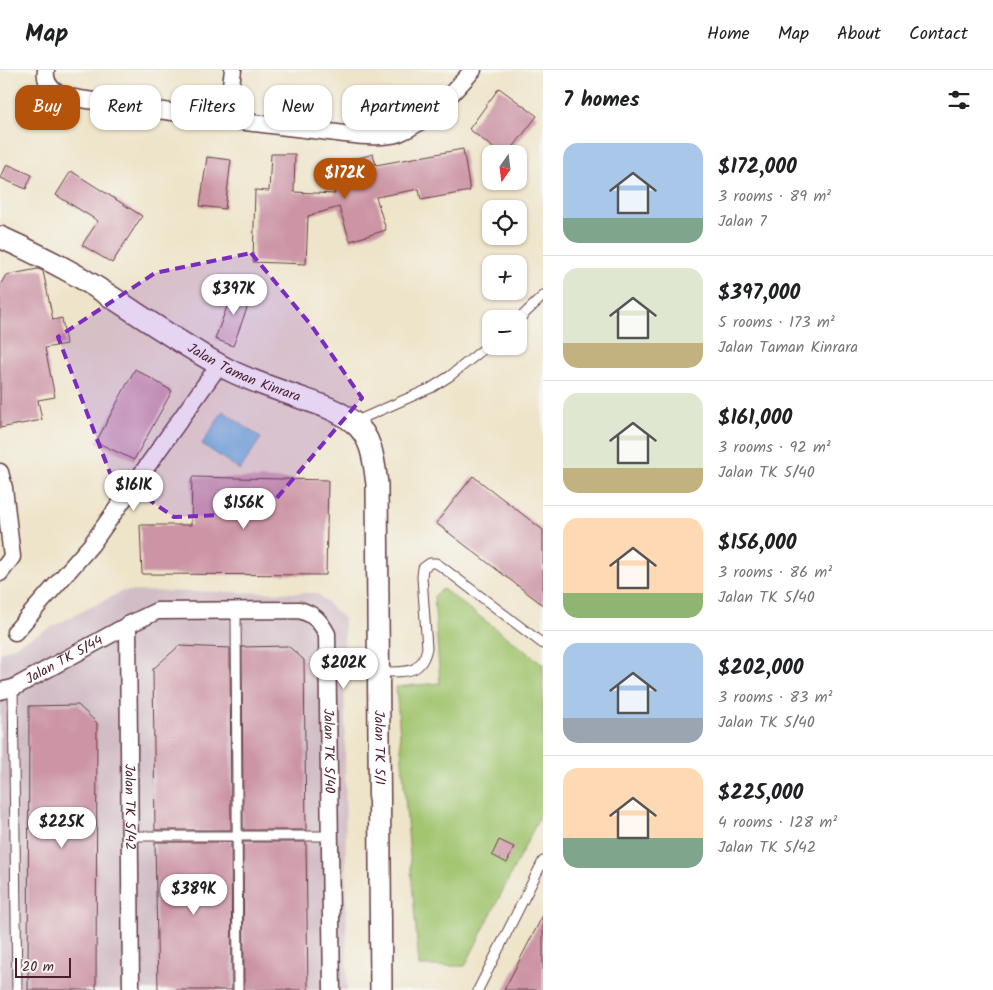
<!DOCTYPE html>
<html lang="en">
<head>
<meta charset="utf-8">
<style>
	body { margin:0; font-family:Kalam,sans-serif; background:#f2f2f2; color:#202124; height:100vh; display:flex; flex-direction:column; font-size:19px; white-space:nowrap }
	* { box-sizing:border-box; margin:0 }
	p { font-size:16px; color:#757577 }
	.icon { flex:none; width:28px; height:28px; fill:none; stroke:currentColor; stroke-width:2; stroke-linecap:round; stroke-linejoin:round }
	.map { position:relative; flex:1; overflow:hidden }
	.panel { display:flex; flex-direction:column; background:#fff; width:450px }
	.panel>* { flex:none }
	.banner { position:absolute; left:15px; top:15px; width:452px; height:45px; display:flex; gap:10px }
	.needle { width:32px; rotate:194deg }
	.controls { position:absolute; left:482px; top:75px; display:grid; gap:10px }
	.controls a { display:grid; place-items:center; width:45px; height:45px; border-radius:10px; background:#fff; box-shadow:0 1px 4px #0004; font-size:25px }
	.scale { position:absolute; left:15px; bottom:12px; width:56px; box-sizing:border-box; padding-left:5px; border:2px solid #4a1f2b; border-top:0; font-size:14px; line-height:18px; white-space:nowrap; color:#4a1f2b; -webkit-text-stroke:4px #f6f6f2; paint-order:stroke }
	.price { position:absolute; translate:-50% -42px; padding:0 11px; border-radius:18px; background:#fff; color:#222; font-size:16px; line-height:32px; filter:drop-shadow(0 1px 2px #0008) }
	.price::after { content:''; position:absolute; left:50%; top:30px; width:15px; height:11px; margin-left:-8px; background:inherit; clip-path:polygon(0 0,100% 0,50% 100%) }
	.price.on { background:#b45309; color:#fff }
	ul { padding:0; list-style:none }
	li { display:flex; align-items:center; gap:15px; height:125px; padding:0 20px }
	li+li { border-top:1px solid #e0e0e0 }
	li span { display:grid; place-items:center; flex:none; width:140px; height:100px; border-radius:15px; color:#555 }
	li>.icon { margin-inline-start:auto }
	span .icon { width:60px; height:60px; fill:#fffc; stroke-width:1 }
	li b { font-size:21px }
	h2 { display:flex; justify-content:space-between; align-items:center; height:60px; padding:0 20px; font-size:21px }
	.tag { padding:0 18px; border-radius:15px; background:#fff; box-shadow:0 1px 4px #0004; font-size:18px; line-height:45px }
	.tag.on { background:#b45309; color:#fff }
	header { display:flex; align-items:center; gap:30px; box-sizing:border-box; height:70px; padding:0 25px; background:#fff; border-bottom:1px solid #e0e0e0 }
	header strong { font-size:24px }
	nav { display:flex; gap:28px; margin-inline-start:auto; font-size:18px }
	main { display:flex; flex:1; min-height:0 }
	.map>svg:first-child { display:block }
	.industrial { fill:#d2bdc6 }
	.green { fill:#a2c56f; stroke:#76724d }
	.water { fill:#5fbddd; stroke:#546e84 }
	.building { fill:#cc94a5 }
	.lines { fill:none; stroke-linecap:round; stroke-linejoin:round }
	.service-casing { stroke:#633d43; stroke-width:11 }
	.minor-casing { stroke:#633d43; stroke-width:19 }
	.tertiary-casing { stroke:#633d43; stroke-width:24 }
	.service { stroke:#fff; stroke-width:9 }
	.minor { stroke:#fff; stroke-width:16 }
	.tertiary { stroke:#fff; stroke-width:21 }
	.marked { fill:#7b2cbf; fill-opacity:0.2; stroke:#7b2cbf; stroke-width:4; stroke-dasharray:10 6; stroke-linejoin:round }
	.labels { text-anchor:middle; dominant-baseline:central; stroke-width:5; stroke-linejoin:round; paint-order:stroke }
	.street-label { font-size:14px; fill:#4a1f2b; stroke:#f6f6f2 }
</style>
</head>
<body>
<header>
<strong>Map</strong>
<nav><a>Home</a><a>Map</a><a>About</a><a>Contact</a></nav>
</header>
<main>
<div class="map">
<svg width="543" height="920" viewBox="0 0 543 920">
	<rect width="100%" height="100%" fill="#f6f6f2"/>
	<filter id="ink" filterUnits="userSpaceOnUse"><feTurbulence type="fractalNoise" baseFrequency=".02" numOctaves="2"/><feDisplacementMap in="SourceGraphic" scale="10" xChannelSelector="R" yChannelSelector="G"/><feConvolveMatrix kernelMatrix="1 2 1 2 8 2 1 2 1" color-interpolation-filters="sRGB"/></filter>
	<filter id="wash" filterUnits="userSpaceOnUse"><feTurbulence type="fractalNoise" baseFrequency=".0096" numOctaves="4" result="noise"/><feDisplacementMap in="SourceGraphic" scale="20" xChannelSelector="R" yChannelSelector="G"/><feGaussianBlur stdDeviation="1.12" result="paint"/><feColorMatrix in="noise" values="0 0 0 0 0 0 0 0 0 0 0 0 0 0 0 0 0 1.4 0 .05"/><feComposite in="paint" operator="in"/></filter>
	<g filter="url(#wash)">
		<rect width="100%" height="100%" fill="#eee4c9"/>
		<!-- industrial -->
		<path class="industrial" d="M123 521 317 523 344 549 347 920H0V583Z"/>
		<!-- green -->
		<path class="green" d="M443 519 543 594V740L465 896H419L396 617 440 613 434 526Z"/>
		<!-- water -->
		<path class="water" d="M223 341 261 368 240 400 202 374Z"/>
		<g id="blocks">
			<!-- building -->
			<path class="building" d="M499 18 537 46 508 84H501L469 59Z
				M463 79 470 121 421 130 419 119 376 127 386 160 350 171 339 137 308 146 306 194 253 192 255 120 269 121 271 84H295L294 122 335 124 331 111 356 103 352 90 373 84 376 95Z
				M207 87 231 90 225 139 200 136Z
				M7 94 32 105 26 119 1 108Z
				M71 101 142 146 112 193 82 175 98 151 56 125Z
				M38 199 43 201 53 250 62 248 66 274 45 278 55 327 38 330 42 350 0 358V215L6 205Z
				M235 215 253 222 233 276 215 269Z
				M135 299 172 321 134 390 96 372Z
				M473 406 543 460V535L436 453Z
				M192 407 328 410 326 505 142 504 140 455H191Z
				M179 576 230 578 231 760H155L153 599Z
				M288 576 304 590 306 760H243L242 577Z
				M78 635 97 653 96 920H28L29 636Z
				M499 770 514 777 507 793 492 785Z
				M155 772H231L232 920H158Z
				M243 772H306L308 920H244Z
				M543 845V920H504Z"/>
		</g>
	</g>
	<g filter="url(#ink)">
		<use href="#blocks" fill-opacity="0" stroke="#633d43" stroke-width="1"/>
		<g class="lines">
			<!-- service casing -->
			<g class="service-casing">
				<path id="service" d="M519 249 543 226
					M354 352 431 318 450 306 491 273
					M236 540 238 920
					M378 602C402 601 421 607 427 578L422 507 423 498 430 493H436L442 497 543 574
					M13 618 17 920
					M130 766H329
					M478 920 543 791"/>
			</g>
			<!-- minor casing -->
			<g class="minor-casing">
				<g id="minor">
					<path d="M46 0C44 15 54 23 67 27 149 39 230 51 312 60 335 62 377 71 399 63 430 51 451 24 473 0"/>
					<path d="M226 51 233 0"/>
					<path d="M0 402 4 418 12 487 0 503"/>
					<path id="s1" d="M128 555 131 920"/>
					<path d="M15 562 91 475 219 295"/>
					<path id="s2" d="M0 621 13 618 128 555 157 541 299 540C314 544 320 551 327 564L332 920"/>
				</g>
			</g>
			<!-- tertiary casing -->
			<g class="tertiary-casing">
				<g id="tertiary">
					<path id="s3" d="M0 167C31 181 62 196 91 214 136 242 180 274 227 299 250 311 276 319 301 328 319 334 338 340 353 352 372 366 374 391 377 414L381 920"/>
				</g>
			</g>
			<!-- service -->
			<use href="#service" class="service"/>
			<!-- minor -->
			<use href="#minor" class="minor"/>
			<!-- tertiary -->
			<use href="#tertiary" class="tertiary"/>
		</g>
	</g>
	<!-- marked area -->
	<path class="marked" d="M251 183 311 255 362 328 264 443 174 447 110 403 58 267 155 203Z"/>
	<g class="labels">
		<!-- street labels -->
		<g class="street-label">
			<text stroke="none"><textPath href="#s3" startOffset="280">Jalan Taman Kinrara</textPath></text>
			<text stroke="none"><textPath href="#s2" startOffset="72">Jalan TK 5/44</textPath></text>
			<text stroke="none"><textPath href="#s3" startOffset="732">Jalan TK 5/1</textPath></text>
			<text stroke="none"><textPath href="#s2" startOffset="474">Jalan TK 5/40</textPath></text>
			<text stroke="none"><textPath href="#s1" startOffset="182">Jalan TK 5/42</textPath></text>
		</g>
	</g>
</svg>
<div class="controls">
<a><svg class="needle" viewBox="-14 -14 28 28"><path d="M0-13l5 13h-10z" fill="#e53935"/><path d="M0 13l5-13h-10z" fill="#757577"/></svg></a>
<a><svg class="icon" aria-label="locate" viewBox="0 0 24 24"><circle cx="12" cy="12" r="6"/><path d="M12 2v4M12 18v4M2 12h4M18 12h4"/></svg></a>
<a>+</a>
<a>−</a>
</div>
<div class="scale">20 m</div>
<b class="price on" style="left:345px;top:130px">$172K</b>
<b class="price" style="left:234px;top:246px">$397K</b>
<b class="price" style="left:134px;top:442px">$161K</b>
<b class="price" style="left:244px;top:460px">$156K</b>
<b class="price" style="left:344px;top:620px">$202K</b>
<b class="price" style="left:62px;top:779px">$225K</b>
<b class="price" style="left:194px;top:846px">$389K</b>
<div class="banner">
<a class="tag on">Buy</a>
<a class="tag">Rent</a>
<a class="tag">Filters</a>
<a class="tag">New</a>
<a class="tag">Apartment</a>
</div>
</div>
<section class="panel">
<h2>7 homes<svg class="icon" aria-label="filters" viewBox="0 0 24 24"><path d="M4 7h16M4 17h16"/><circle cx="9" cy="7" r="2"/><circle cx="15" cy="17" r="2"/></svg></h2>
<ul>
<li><span style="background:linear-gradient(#a9c7e8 75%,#7fa58c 0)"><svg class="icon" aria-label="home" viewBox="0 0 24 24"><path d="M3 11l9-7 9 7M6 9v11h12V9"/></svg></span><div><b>$172,000</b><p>3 rooms · 89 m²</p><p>Jalan 7</p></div></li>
<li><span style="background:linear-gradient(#dfe7d0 75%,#c2b280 0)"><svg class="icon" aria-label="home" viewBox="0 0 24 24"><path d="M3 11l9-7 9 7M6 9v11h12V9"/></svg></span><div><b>$397,000</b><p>5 rooms · 173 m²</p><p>Jalan Taman Kinrara</p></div></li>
<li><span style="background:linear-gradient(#dfe7d0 75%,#c2b280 0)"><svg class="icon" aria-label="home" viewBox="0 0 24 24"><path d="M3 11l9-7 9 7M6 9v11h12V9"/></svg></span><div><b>$161,000</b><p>3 rooms · 92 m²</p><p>Jalan TK 5/40</p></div></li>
<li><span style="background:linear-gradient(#ffd9b3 75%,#8fb573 0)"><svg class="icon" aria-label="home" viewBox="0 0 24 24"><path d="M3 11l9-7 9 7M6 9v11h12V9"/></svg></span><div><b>$156,000</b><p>3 rooms · 86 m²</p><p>Jalan TK 5/40</p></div></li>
<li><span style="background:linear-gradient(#a9c7e8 75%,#9aa5b1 0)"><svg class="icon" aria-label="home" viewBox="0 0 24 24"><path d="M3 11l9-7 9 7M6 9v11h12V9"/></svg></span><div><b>$202,000</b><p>3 rooms · 83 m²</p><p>Jalan TK 5/40</p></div></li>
<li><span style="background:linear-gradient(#ffd9b3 70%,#7fa58c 0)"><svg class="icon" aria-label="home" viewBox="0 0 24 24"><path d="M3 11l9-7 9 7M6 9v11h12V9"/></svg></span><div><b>$225,000</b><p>4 rooms · 128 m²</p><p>Jalan TK 5/42</p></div></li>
</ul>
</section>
</main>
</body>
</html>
